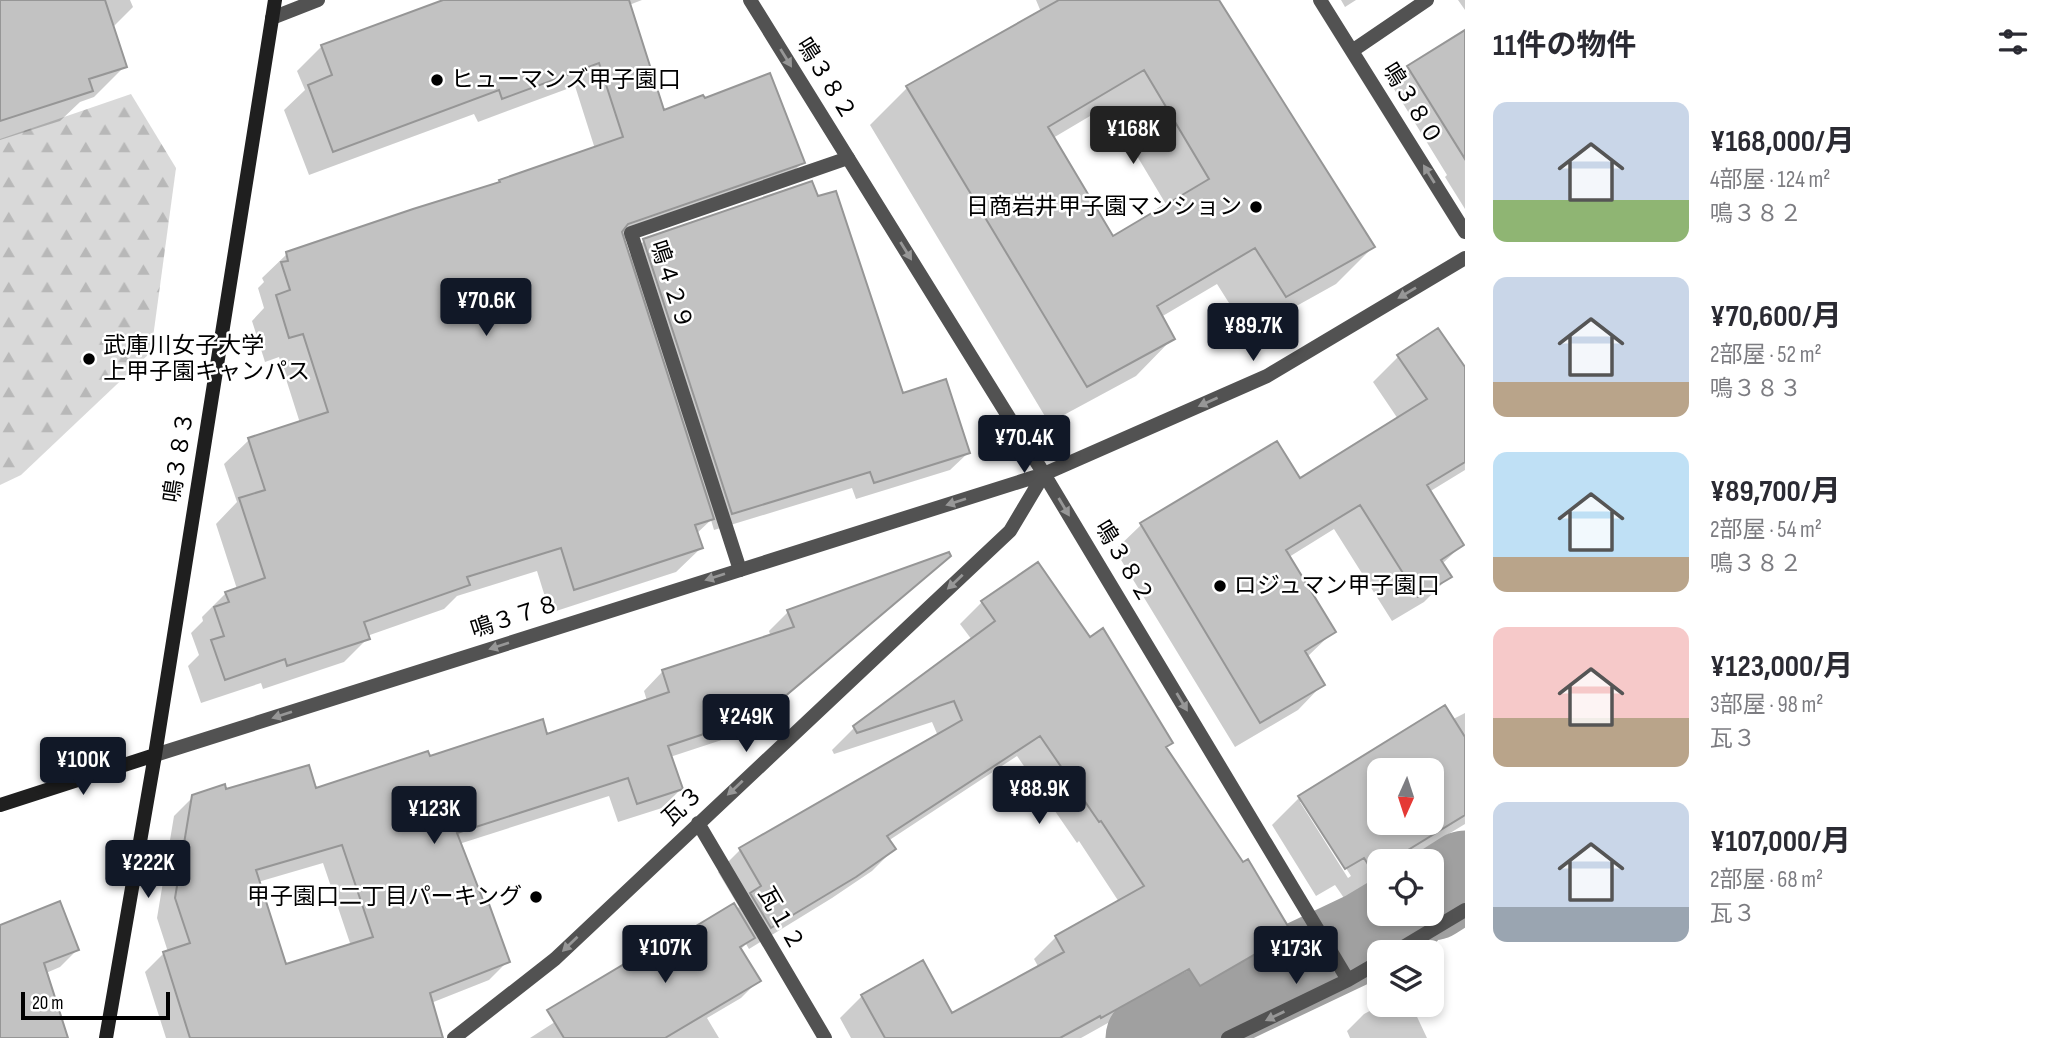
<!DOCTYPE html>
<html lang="ja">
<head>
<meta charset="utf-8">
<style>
	body { margin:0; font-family:"Sofia Sans Condensed","Noto Sans JP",sans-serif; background:#f7f7f7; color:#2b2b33; height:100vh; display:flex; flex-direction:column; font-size:26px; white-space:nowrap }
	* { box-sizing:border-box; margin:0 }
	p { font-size:23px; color:#7c7c81 }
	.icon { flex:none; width:38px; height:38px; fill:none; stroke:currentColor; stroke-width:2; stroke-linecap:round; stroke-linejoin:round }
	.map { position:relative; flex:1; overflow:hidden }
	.drawer { display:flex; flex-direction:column; background:#fff; width:595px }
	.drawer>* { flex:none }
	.needle { width:46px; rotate:183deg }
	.fabs { position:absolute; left:1367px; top:758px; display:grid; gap:14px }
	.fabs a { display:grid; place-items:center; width:77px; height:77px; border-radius:14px; background:#fff; box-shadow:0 4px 10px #0003; font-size:35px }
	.scale { position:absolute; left:21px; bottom:18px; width:149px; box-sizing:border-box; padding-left:7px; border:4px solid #000; border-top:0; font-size:19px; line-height:24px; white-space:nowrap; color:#000; -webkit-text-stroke:5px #fff; paint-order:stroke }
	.price { position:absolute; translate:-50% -60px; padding:0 16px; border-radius:7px; background:#111827; color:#fff; font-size:23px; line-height:46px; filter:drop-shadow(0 2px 4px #0008) }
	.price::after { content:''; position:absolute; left:50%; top:42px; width:21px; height:16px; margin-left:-10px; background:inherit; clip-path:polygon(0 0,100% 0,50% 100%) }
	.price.current { background:#222; color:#fff }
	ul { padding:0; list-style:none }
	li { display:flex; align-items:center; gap:21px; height:175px; padding:0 28px }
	li span { display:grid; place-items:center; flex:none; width:196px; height:140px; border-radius:14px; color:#555 }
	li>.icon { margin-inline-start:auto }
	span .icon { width:84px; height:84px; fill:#fffc; stroke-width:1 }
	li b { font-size:30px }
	h2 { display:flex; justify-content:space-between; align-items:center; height:84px; padding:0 28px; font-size:30px }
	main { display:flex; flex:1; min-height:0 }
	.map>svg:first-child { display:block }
	.forest { fill:url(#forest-firs) }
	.shadow { fill:#0003; fill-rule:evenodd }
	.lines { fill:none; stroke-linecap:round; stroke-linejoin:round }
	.river { stroke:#a0a0a0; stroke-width:89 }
	.building { fill:#c2c2c2; stroke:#969696; stroke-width:2; fill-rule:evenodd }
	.lane { stroke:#525252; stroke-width:14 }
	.street { stroke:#525252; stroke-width:14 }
	.secondary { stroke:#1f1f1f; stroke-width:14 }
	.oneway { fill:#979797 }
	.poi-dot { fill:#000; stroke:#fff; stroke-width:2.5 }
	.labels { text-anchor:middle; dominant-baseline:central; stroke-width:5; stroke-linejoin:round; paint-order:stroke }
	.street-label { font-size:23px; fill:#000; stroke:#fff }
	.poi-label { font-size:23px; fill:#000; stroke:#fff; text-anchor:start }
</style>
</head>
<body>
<main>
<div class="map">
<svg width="1465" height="1038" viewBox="0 0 1465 1038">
	<defs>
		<pattern id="forest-firs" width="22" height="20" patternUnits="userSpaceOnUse" patternTransform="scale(1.75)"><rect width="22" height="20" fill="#d9d9d9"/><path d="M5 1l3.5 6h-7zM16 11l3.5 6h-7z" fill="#b8b8b8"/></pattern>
	</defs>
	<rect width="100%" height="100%" fill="#fff"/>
	<!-- forest -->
	<path class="forest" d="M131 94 176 168 151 352 21 475 0 485V139Z"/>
	<!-- shadow -->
	<path class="shadow" d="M0 0H130L133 7 112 28 125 66 94 97 80 102 60 121 0 140Z
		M448 0H642L629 5 663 113 803 162 779 186 622 241 627 258 644 241 902 395 968 453 950 470 856 499 852 488 714 530 711 520 696 534 701 548 676 572 550 613 537 571 457 596 444 609 367 636 368 638 344 662 263 689 261 683 201 703 188 666 199 655 191 633 203 621 202 617 226 593 237 589 216 524 237 502 224 464 249 440 300 423 279 357 265 362 252 321 264 308 258 288 264 282 262 278 287 254 496 185 500 181 595 149 575 86 478 122 474 114 309 175 284 110 305 90 297 71 322 46Z
		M1036 0H1217L1373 247 1336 284 1248 333 1217 284 1161 317 1173 338 1136 376 1049 423 870 125 907 88 1041 12ZM1107 106 1167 206 1113 238 1053 138Z
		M1341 0H1356L1345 7Z
		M1458 0H1465V10Z
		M1465 32V209L1445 177 1447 175 1391 84 1408 67Z
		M1438 330 1465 370V470L1429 492 1462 545 1442 564 1450 576 1424 602 1392 621 1334 529 1289 557 1334 631 1307 657 1323 684 1298 710 1235 747 1115 550 1141 525 1277 444 1299 481 1398 419 1373 382 1398 357Z
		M948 556 929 575 743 733 670 757 681 789 662 808 618 822 609 796 459 844 508 961 489 980 431 1003 425 1038H166L145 972 164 953 168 952 157 918 174 816 193 797 225 791 314 790 429 758 546 736 647 701 644 691 662 672 771 637 769 631 788 612ZM323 863 351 946 285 966 258 882Z
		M982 602 1089 639 1171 742 1165 748 1290 932 1268 954 1177 1007 1167 990 1081 1038H851L840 1018 862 996 951 1015 1039 968 1034 959 1056 937 1119 902 1079 841 1077 843 1017 756 888 841 894 849 872 871 832 898 749 949 746 944 740 950 759 980 741 998 707 1018 719 1038H530L617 982 736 910 739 907 718 872 740 850 938 736 932 722 834 754 832 750 854 728 972 640 960 624Z
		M1465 713V824L1404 861H1379V877L1344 898 1335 885 1316 896 1272 825 1299 798ZM1379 770H1432V822H1379ZM1300 802H1304L1351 876 1348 878Z
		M0 927 77 950 60 967 46 973 66 1038H0Z
		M1383 1004H1411L1427 1038H1350L1347 1031 1364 1014Z"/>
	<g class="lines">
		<!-- river -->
		<path class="river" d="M1432 896 1465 875
			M1150 1038 1367 935 1402 914"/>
	</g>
	<!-- building -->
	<path class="building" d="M0 0H105L127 67 89 79 93 91 0 121Z
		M443 0H629L664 110 703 95 705 98 770 73 805 163 628 224 622 232 714 519 695 525 703 548 596 583 574 590 561 548 467 577 470 585 364 622 370 639 287 666 285 659 225 680 211 640 224 636 214 607 229 602 225 592 265 578 239 498 265 490 248 438 328 412 303 334 289 338 276 295 290 290 281 262 288 261 286 252 413 209 500 182 499 180 623 137 599 63 502 99 499 90 333 152 308 85 332 75 321 45Z
		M1059 0H1219L1375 247 1286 297 1255 248 1157 306 1175 339 1087 387 906 86ZM1144 70 1209 179 1113 236 1048 127Z
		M1465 30V159L1407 66Z
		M812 181 818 196 836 191 903 393 946 379 970 453 874 483 870 472 732 514 643 239Z
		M1438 328 1465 367V462L1427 485 1464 545 1441 560 1452 577 1418 597 1360 505 1286 550 1336 632 1305 651 1325 685 1260 723 1140 523 1277 441 1300 478 1427 399 1397 355Z
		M949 552 951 556 764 714 668 746 683 789 637 804 628 778 457 833 485 905 489 904 510 962 430 993 443 1038H190L163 952 190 943 175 898 192 795 225 784 226 789 309 765 316 788 428 751 430 756 543 719 547 734 669 692 662 670 794 627 787 610ZM342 845 373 937 286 964 256 870Z
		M1038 562 1090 637 1103 628 1173 743 1166 747 1243 862 1248 859 1292 933 1200 986 1189 969 1101 1018 1100 1016 1060 1038H885L861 995 923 960 952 1013 1064 952 1055 936 1144 886 1101 821 1099 822 1040 736 887 836 896 849 856 877 771 928 750 893 761 886 739 848 962 720 954 701 857 733 853 726 995 621 981 601Z
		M1445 705 1465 737V815L1390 861H1379V868L1373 872 1364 858 1345 869 1298 796ZM1379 770H1432V822H1379Z
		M60 901 79 950 44 963 68 1038H0V925Z
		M734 903 755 938 740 947 761 981 665 1038H564L547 1010 626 963 628 967Z"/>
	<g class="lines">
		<!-- lane -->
		<path class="lane" d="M740 570 631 233 848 158"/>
		<!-- street -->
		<path class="street" d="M750 0 1044 474 1348 980
			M1320 0 1465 232
			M272 18 318 0
			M1352 51 1427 0
			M155 755 1044 474 1267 376 1465 258
			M698 823 825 1038
			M1395 952 1465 910
			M454 1038 555 959 1010 531 1044 474
			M1228 1038 1348 980 1379 962"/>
		<!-- secondary -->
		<path class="secondary" d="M0 805 155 755
			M106 1038 155 755 275 0"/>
	</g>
	<!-- one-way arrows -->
	<defs><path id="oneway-solid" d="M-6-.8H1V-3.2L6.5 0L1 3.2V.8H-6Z" transform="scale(1.75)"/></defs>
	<g class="oneway">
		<use href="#oneway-solid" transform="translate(786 58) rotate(58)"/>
		<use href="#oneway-solid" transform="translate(1429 174) rotate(-122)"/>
		<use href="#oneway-solid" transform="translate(906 251) rotate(58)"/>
		<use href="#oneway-solid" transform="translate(1407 293) rotate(149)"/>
		<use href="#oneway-solid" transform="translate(1208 402) rotate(156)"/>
		<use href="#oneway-solid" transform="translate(956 502) rotate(162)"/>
		<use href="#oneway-solid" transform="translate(1064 507) rotate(59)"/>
		<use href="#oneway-solid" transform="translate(715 577) rotate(162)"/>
		<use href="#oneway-solid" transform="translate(955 582) rotate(137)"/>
		<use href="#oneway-solid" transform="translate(499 646) rotate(162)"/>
		<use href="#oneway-solid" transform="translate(1182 702) rotate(59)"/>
		<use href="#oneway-solid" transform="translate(282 715) rotate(162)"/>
		<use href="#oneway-solid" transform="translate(735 788) rotate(137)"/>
		<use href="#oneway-solid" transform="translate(570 944) rotate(136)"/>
		<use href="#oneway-solid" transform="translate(1275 1016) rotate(154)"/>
	</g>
	<!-- markers -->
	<g class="poi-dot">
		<circle cx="437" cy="80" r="7"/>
		<circle cx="1256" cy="207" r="7"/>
		<circle cx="89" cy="359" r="7"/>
		<circle cx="1220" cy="586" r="7"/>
		<circle cx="536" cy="897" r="7"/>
	</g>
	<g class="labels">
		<!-- street labels -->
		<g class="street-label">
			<text transform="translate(826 79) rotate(58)">鳴３８２</text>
			<text transform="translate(1412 104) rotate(58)">鳴３８０</text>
			<text transform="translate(671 285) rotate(72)">鳴４２９</text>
			<text transform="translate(179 457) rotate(-81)">鳴３８３</text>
			<text transform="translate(1124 562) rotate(59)">鳴３８２</text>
			<text transform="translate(515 617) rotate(-18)">鳴３７８</text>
			<text transform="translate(683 806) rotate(-43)">瓦３</text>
			<text transform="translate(781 919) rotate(60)">瓦１２</text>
		</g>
		<!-- poi labels -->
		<g class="poi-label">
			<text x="451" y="80">ヒューマンズ甲子園口</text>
			<text x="1242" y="207" text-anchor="end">日商岩井甲子園マンション</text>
			<text x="103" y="346">武庫川女子大学<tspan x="103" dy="26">上甲子園キャンパス</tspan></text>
			<text x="1234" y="586">ロジュマン甲子園口</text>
			<text x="522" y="897" text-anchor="end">甲子園口二丁目パーキング</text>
		</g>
	</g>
</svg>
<div class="fabs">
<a><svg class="needle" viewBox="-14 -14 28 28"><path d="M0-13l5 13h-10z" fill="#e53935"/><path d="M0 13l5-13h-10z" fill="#7c7c81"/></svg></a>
<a><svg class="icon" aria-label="locate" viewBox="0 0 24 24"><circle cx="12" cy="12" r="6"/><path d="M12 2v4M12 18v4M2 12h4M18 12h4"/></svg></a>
<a><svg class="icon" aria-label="layers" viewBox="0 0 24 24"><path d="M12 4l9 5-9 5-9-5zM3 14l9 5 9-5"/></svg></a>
</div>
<div class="scale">20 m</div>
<b class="price current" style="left:1133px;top:166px">¥168K</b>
<b class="price" style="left:486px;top:338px">¥70.6K</b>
<b class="price" style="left:1253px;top:363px">¥89.7K</b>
<b class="price" style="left:1024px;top:475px">¥70.4K</b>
<b class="price" style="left:746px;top:754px">¥249K</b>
<b class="price" style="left:83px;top:797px">¥100K</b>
<b class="price" style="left:1039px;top:826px">¥88.9K</b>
<b class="price" style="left:434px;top:846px">¥123K</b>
<b class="price" style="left:148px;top:900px">¥222K</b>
<b class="price" style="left:665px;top:985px">¥107K</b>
<b class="price" style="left:1296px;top:986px">¥173K</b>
</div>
<section class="drawer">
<h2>11件の物件<svg class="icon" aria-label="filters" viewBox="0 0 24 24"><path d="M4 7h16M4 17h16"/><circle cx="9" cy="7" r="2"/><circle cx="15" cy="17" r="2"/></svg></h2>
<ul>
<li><span style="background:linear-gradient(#c9d6e8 70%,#8fb573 0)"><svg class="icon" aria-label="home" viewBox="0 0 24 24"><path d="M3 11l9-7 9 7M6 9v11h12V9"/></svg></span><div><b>¥168,000/月</b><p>4部屋 · 124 m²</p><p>鳴３８２</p></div></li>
<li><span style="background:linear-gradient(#c9d6e8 75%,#b9a48a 0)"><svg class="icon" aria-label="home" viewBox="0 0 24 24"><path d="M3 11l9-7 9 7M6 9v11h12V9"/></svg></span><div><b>¥70,600/月</b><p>2部屋 · 52 m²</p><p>鳴３８３</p></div></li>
<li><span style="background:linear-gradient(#bfe0f5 75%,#b9a48a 0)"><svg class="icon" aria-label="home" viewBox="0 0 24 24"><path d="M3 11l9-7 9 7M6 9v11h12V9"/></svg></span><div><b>¥89,700/月</b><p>2部屋 · 54 m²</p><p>鳴３８２</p></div></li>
<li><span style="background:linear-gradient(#f6c9c9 65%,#b9a48a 0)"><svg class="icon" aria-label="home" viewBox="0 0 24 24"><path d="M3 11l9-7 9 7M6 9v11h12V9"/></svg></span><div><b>¥123,000/月</b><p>3部屋 · 98 m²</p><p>瓦３</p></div></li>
<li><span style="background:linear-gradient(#c9d6e8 75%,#9aa5b1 0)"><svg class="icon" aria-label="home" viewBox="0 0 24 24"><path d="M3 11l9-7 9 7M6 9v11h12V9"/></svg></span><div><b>¥107,000/月</b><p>2部屋 · 68 m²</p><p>瓦３</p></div></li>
</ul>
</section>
</main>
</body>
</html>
